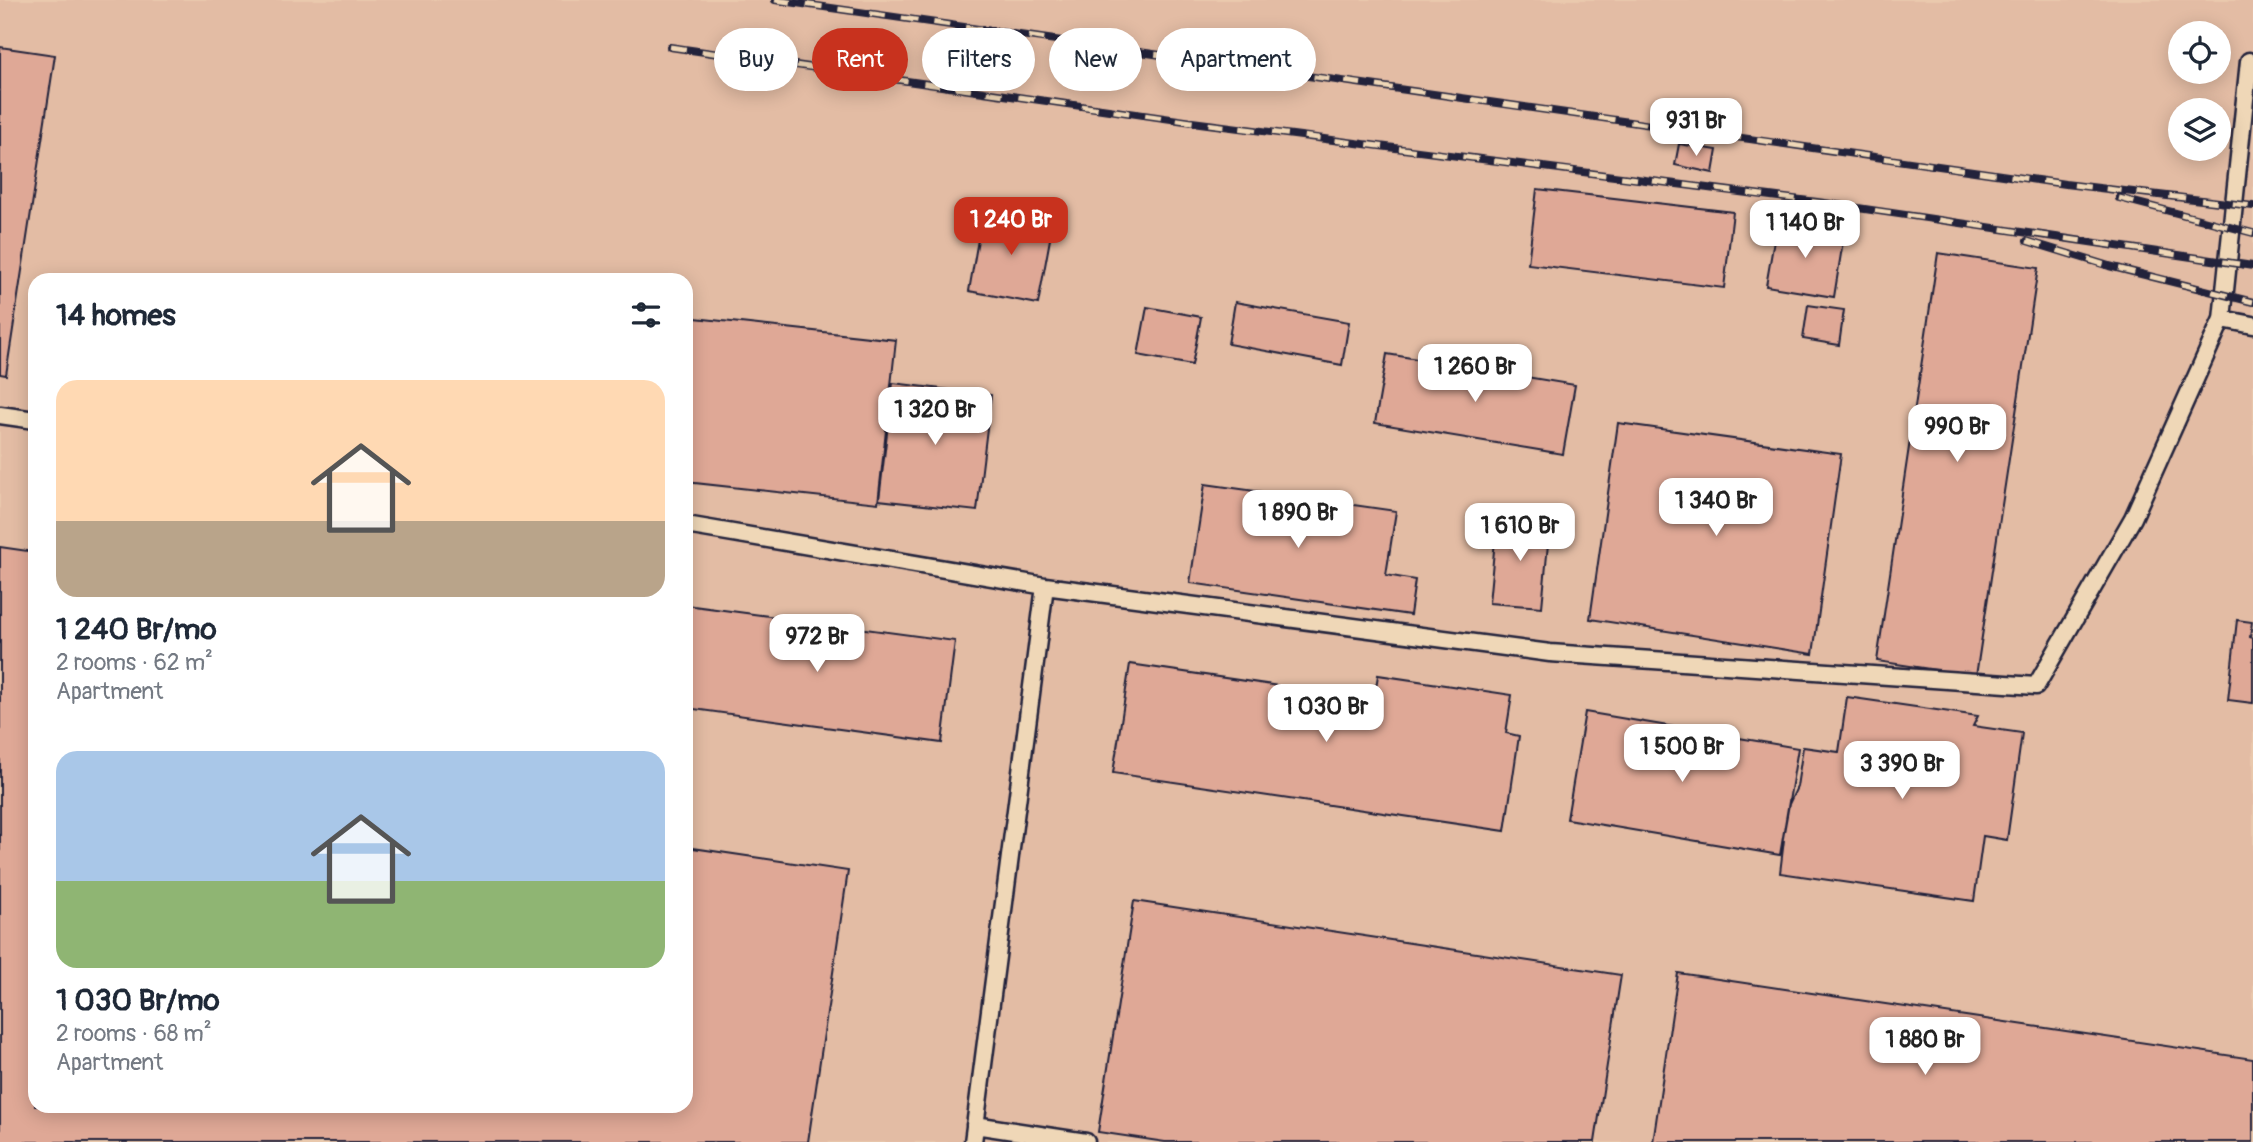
<!DOCTYPE html>
<html lang="en">
<head>
<meta charset="utf-8">
<style>
	body { margin:0; font-family:Pangolin,sans-serif; background:#f6f6f7; color:#1f2937; height:100vh; display:flex; flex-direction:column; font-size:26px; white-space:nowrap }
	* { box-sizing:border-box; margin:0 }
	p { font-size:23px; color:#747a83 }
	.icon { flex:none; width:38px; height:38px; fill:none; stroke:currentColor; stroke-width:2; stroke-linecap:round; stroke-linejoin:round }
	.map { position:relative; flex:1; overflow:hidden }
	.sheet { position:absolute; left:28px; top:273px; width:665px; height:840px; display:flex; flex-direction:column; background:#fff; border-radius:21px; box-shadow:0 4px 18px #0003 }
	.sheet>* { flex:none }
	.guide { position:absolute; left:714px; top:28px; width:665px; height:63px; display:flex; gap:14px }
	.tools { position:absolute; left:2168px; top:21px; display:grid; gap:14px }
	.tools a { display:grid; place-items:center; width:63px; height:63px; border-radius:50%; background:#fff; box-shadow:0 4px 18px #0003; font-size:35px }
	.price { position:absolute; translate:-50% -60px; padding:0 16px; border-radius:14px; background:#fff; color:#222; font-size:23px; line-height:46px; filter:drop-shadow(0 2px 4px #0008) }
	.price::after { content:''; position:absolute; left:50%; top:42px; width:21px; height:16px; margin-left:-10px; background:inherit; clip-path:polygon(0 0,100% 0,50% 100%) }
	.price.selected { background:#c8321e; color:#fff }
	ul { padding:0; list-style:none }
	li { display:grid; align-content:center; gap:14px; height:371px; padding:0 28px }
	li span { display:grid; place-items:center; height:217px; border-radius:21px; color:#555 }
	li>.icon { margin-inline-start:auto }
	span .icon { width:126px; height:126px; fill:#fffc; stroke-width:1 }
	li b { font-size:30px }
	h2 { display:flex; justify-content:space-between; align-items:center; height:84px; padding:0 28px; font-size:30px }
	.pill { padding:0 24px; border-radius:32px; background:#fff; box-shadow:0 4px 18px #0003; font-size:24px; line-height:63px }
	.pill.selected { background:#c8321e; color:#fff }
	.map>svg:first-child { display:block }
	.built { fill:#e3bca4; fill-rule:evenodd }
	.building { fill:#dfa896; stroke:#22223b; stroke-width:2 }
	.lines { fill:none; stroke-linecap:round; stroke-linejoin:round }
	.lane-casing { stroke:#22223b; stroke-width:21 }
	.lane { stroke:#efd7b7; stroke-width:16 }
	.rail-casing { stroke:#22223b; stroke-width:8 }
	.rail { stroke:#efd7b7; stroke-width:5; stroke-dasharray:16; stroke-linecap:butt }
</style>
</head>
<body>
<div class="map">
<svg width="2253" height="1142" viewBox="0 0 2253 1142">
	<rect width="100%" height="100%" fill="#eac9ad"/>
	<filter id="ink" filterUnits="userSpaceOnUse"><feTurbulence type="fractalNoise" baseFrequency=".0143" numOctaves="2"/><feDisplacementMap in="SourceGraphic" scale="14" xChannelSelector="R" yChannelSelector="G"/><feConvolveMatrix kernelMatrix="1 2 1 2 8 2 1 2 1" color-interpolation-filters="sRGB"/></filter>
	<g filter="url(#ink)">
		<!-- built -->
		<path class="built" d="M0 0H2253V1142H0ZM2180 33H2219V72H2180ZM2180 110H2219V149H2180ZM35 280H686V1106H35Z"/>
		<!-- building -->
		<path class="building" d="M0 47 55 55 6 375 0 374Z
			M1679 144 1717 150 1713 173 1675 165Z
			M1537 189 1733 212 1724 288 1528 264Z
			M983 211 1053 223 1038 304 969 291Z
			M1777 223 1844 235 1834 297 1766 286Z
			M1938 253 2038 268 1976 676 1877 661Z
			M1235 302 1349 322 1342 365 1228 344Z
			M1808 305 1844 310 1839 345 1803 339Z
			M1147 307 1201 317 1192 365 1138 355Z
			M686 317 896 340 878 503 686 482Z
			M1387 354 1575 385 1563 454 1375 423Z
			M893 383 991 395 977 511 879 500Z
			M1618 423 1841 454 1813 654 1590 619Z
			M1205 484 1396 511 1386 575 1415 580 1410 615 1190 583Z
			M1497 519 1550 523 1542 607 1489 603Z
			M0 547 35 552V1106H686V847L848 871 808 1142H0Z
			M686 605 955 641 942 743 686 708Z
			M2237 620 2252 622 2250 637 2253 638V703L2228 700Z
			M1130 664 1374 700 1378 675 1512 695 1506 733 1519 736 1505 831 1113 773Z
			M1847 697 1978 716 1973 726 2022 733 2007 840 1983 836 1974 901 1780 873 1784 840 1780 855 1789 804 1797 787 1803 747 1839 752Z
			M1585 712 1798 748 1780 855 1567 819Z
			M1134 901 1621 975 1595 1142H1165L1098 1132Z
			M1678 973 2253 1059V1142H1653Z"/>
		<g class="lines">
			<!-- lane casing -->
			<g class="lane-casing">
				<path id="lane" d="M2222 319 2253 325
					M0 415 35 420
					M686 525 1045 586 1550 653 2036 686 2133 518 2222 319 2249 61
					M975 1125 1086 1142
					M973 1142 1045 586"/>
			</g>
			<!-- lane -->
			<use href="#lane" class="lane"/>
			<!-- rail casing -->
			<g class="rail-casing">
				<path id="rail" d="M775 0 2065 184 2253 206
					M670 47 1192 122 1817 202 2253 266
					M2119 198 2253 233
					M2027 241 2109 266 2253 302"/>
			</g>
			<!-- rail -->
			<use href="#rail" class="rail"/>
		</g>
	</g>
</svg>
<div class="tools">
<a><svg class="icon" aria-label="locate" viewBox="0 0 24 24"><circle cx="12" cy="12" r="6"/><path d="M12 2v4M12 18v4M2 12h4M18 12h4"/></svg></a>
<a><svg class="icon" aria-label="layers" viewBox="0 0 24 24"><path d="M12 4l9 5-9 5-9-5zM3 14l9 5 9-5"/></svg></a>
</div>
<b class="price" style="left:1696px;top:158px">931 Br</b>
<b class="price selected" style="left:1011px;top:257px">1 240 Br</b>
<b class="price" style="left:1805px;top:260px">1 140 Br</b>
<b class="price" style="left:1475px;top:404px">1 260 Br</b>
<b class="price" style="left:935px;top:447px">1 320 Br</b>
<b class="price" style="left:1957px;top:464px">990 Br</b>
<b class="price" style="left:1716px;top:538px">1 340 Br</b>
<b class="price" style="left:1298px;top:550px">1 890 Br</b>
<b class="price" style="left:1520px;top:563px">1 610 Br</b>
<b class="price" style="left:817px;top:674px">972 Br</b>
<b class="price" style="left:1326px;top:744px">1 030 Br</b>
<b class="price" style="left:1682px;top:784px">1 500 Br</b>
<b class="price" style="left:1902px;top:801px">3 390 Br</b>
<b class="price" style="left:1925px;top:1077px">1 880 Br</b>
<div class="guide">
<a class="pill">Buy</a>
<a class="pill selected">Rent</a>
<a class="pill">Filters</a>
<a class="pill">New</a>
<a class="pill">Apartment</a>
</div>
<section class="sheet">
<h2>14 homes<svg class="icon" aria-label="filters" viewBox="0 0 24 24"><path d="M4 7h16M4 17h16"/><circle cx="9" cy="7" r="2"/><circle cx="15" cy="17" r="2"/></svg></h2>
<ul>
<li><span style="background:linear-gradient(#ffd9b3 65%,#b9a48a 0)"><svg class="icon" aria-label="home" viewBox="0 0 24 24"><path d="M3 11l9-7 9 7M6 9v11h12V9"/></svg></span><div><b>1 240 Br/mo</b><p>2 rooms · 62 m²</p><p>Apartment</p></div></li>
<li><span style="background:linear-gradient(#a9c7e8 60%,#8fb573 0)"><svg class="icon" aria-label="home" viewBox="0 0 24 24"><path d="M3 11l9-7 9 7M6 9v11h12V9"/></svg></span><div><b>1 030 Br/mo</b><p>2 rooms · 68 m²</p><p>Apartment</p></div></li>
</ul>
</section>
</div>
</body>
</html>
